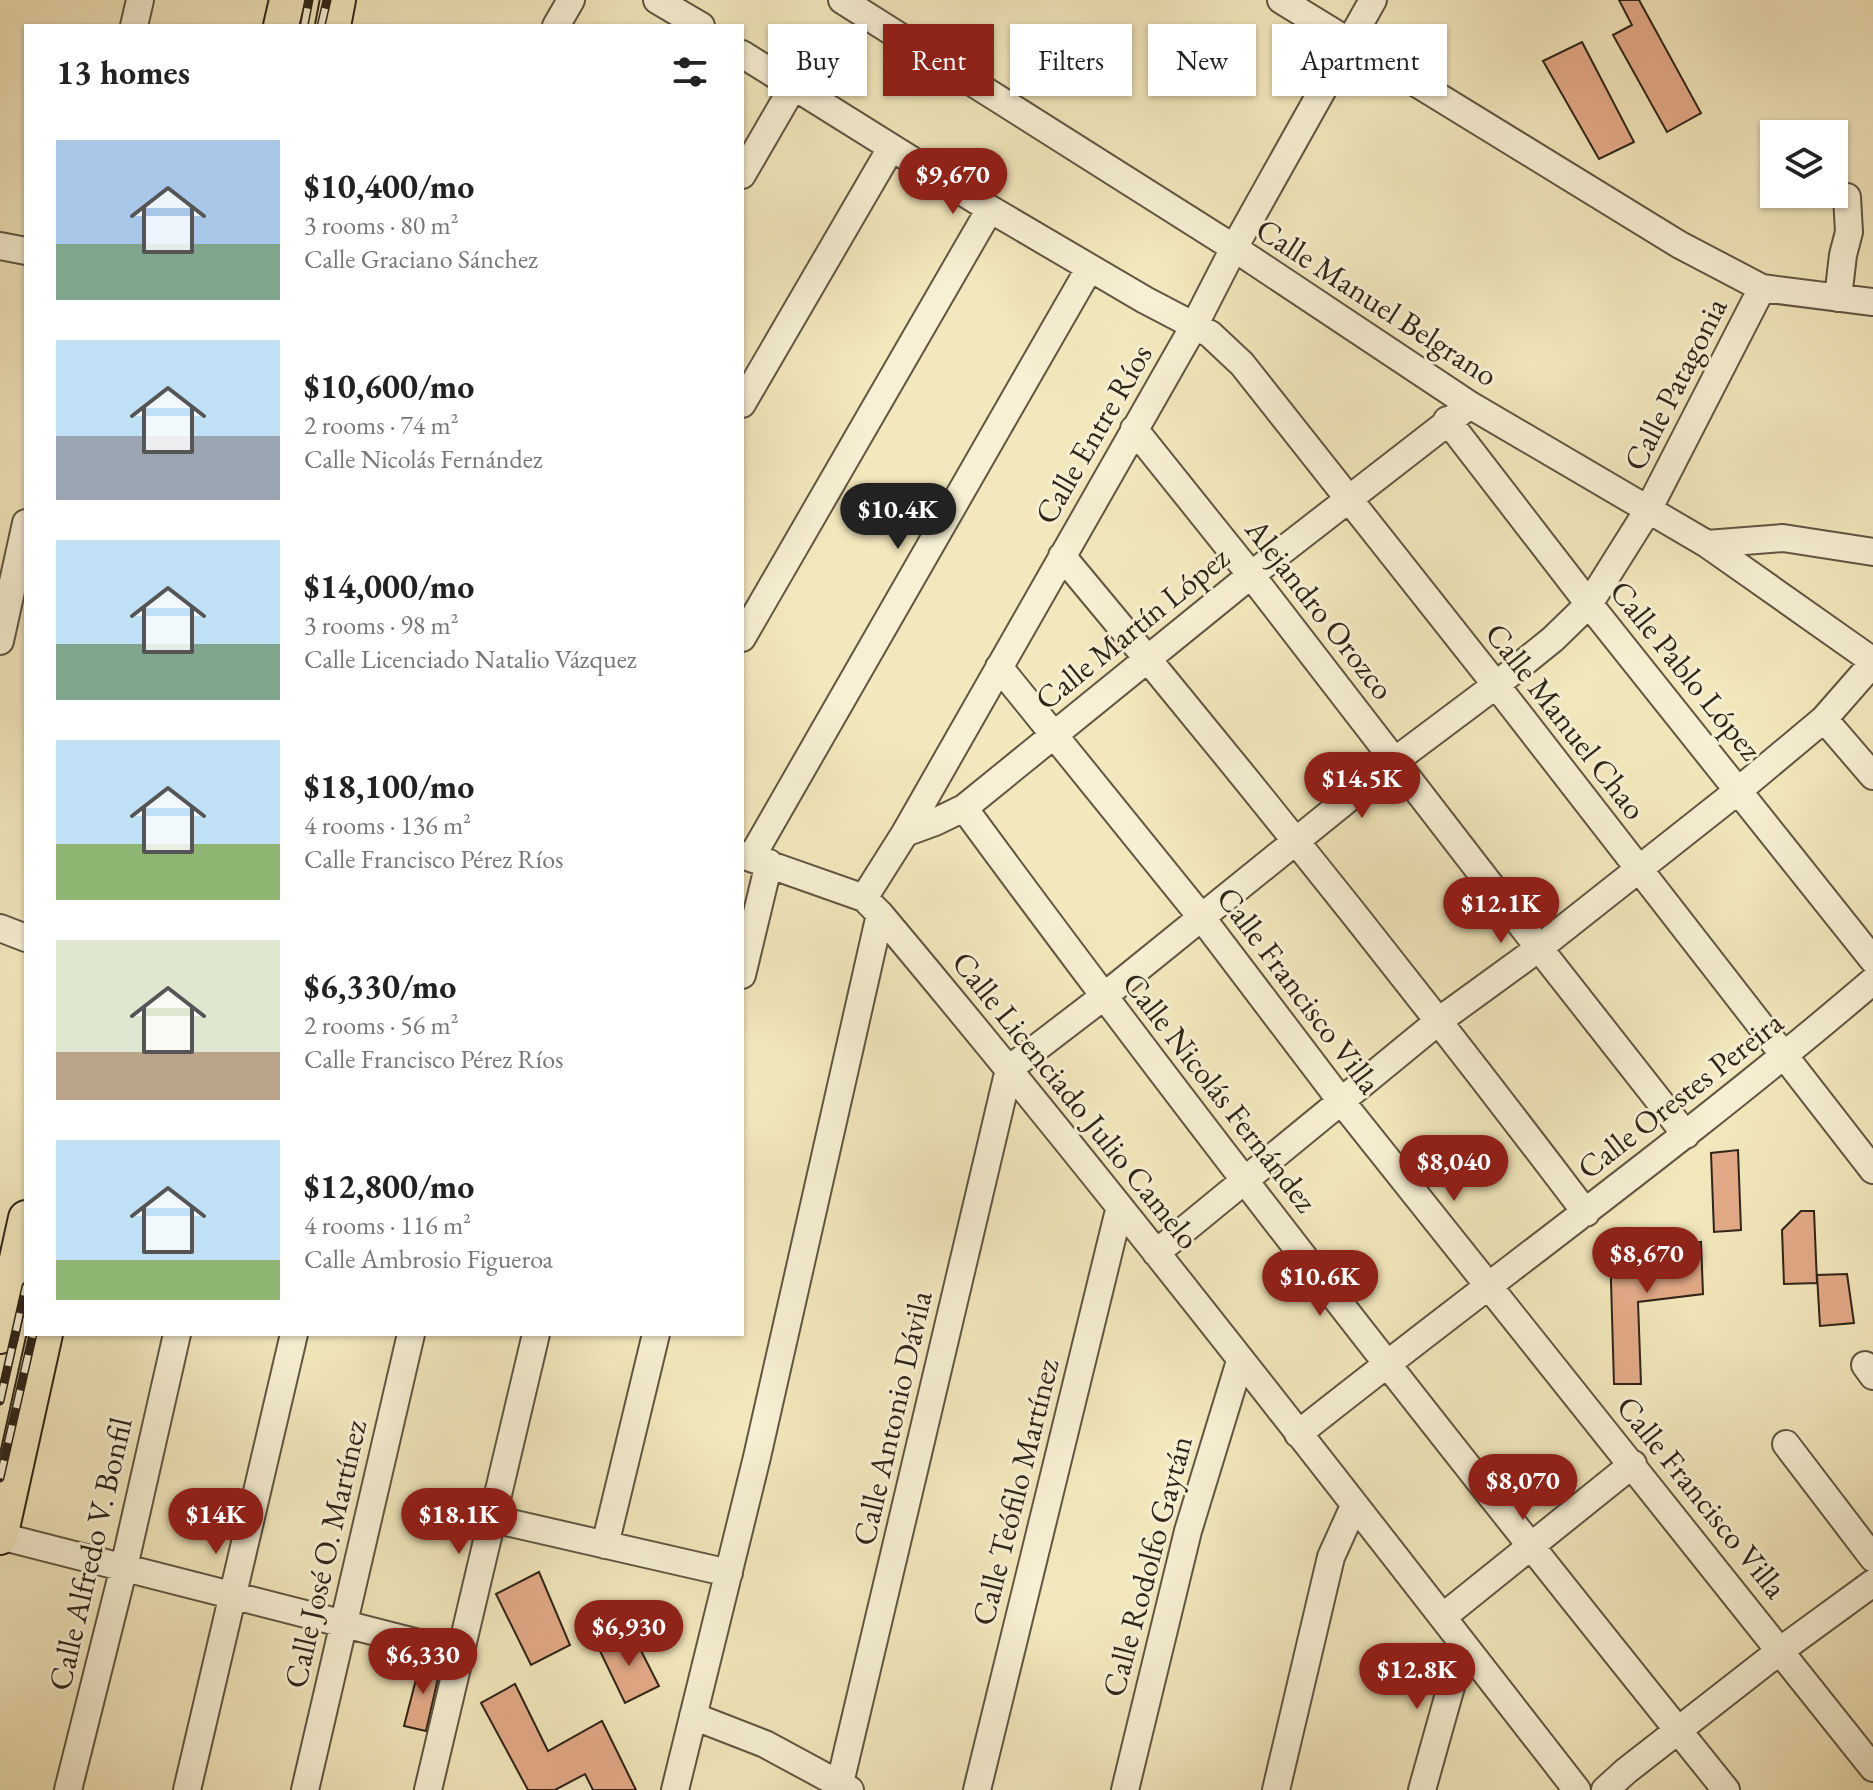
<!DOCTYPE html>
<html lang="en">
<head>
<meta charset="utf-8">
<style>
	body { margin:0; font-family:"EB Garamond",serif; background:#f2f2f2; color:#222; height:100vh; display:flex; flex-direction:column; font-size:30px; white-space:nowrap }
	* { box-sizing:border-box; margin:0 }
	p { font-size:26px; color:#767676 }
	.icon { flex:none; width:44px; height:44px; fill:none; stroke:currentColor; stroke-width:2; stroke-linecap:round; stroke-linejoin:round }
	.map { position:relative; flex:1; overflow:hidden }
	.side { position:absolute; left:24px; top:24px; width:720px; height:1312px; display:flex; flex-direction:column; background:#fff; border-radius:0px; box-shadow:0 2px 6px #0004 }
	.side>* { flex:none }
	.top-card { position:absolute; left:768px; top:24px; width:760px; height:72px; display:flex; gap:16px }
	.tools { position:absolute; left:1760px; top:120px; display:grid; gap:16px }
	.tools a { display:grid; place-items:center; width:88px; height:88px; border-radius:0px; background:#fff; box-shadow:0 2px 6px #0004; font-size:40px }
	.price { position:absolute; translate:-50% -68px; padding:0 18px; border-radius:28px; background:#8f2418; color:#fff; font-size:26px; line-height:52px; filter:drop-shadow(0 2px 4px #0008) }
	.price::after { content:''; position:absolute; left:50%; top:48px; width:24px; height:18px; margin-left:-12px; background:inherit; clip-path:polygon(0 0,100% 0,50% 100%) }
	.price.selected { background:#222; color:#fff }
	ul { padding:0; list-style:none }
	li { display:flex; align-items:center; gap:24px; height:200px; padding:0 32px }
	li span { display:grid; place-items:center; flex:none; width:224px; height:160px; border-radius:0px; color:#555 }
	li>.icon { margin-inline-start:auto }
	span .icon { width:96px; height:96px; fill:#fffc; stroke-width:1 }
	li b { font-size:34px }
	h2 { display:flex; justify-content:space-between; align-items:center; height:96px; padding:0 32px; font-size:34px }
	.pill { padding:0 28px; border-radius:0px; background:#fff; box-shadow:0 2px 6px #0004; font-size:28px; line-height:72px }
	.pill.selected { background:#8f2418; color:#fff }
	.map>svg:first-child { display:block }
	.building { fill:#e4ab89; stroke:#2f2519; stroke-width:2 }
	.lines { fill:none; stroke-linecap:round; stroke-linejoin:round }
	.minor-casing { stroke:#605642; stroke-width:30 }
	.major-casing { stroke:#2f2519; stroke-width:38 }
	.minor { stroke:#f7f0d4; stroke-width:26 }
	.major { stroke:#f3e8bd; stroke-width:34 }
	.rail-casing { stroke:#2f2519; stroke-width:9 }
	.rail { stroke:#f7f0d4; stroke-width:6; stroke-dasharray:18; stroke-linecap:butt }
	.labels { text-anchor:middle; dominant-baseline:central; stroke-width:6; stroke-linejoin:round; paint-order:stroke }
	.street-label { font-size:32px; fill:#2f2519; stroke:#f7f0d4 }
</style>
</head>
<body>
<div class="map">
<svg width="1873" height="1790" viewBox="0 0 1873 1790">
	<rect width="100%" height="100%" fill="#f3e8bd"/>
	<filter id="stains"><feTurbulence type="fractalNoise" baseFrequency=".0025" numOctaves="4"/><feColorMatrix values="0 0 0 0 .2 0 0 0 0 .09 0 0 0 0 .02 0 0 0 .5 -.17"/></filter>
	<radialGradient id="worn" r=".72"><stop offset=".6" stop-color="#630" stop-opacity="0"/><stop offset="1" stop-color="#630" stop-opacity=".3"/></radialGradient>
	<!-- building -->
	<path class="building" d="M1619 0H1639L1701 113 1667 132 1613 35 1632 25Z
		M1582 42 1634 142 1599 159 1543 61Z
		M1738 1150 1741 1230 1714 1232 1711 1153Z
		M1801 1211H1814L1817 1283 1784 1284 1782 1230Z
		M1701 1242 1703 1294 1638 1302 1641 1384H1614L1610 1247 1636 1245V1251Z
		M1847 1274 1854 1323 1820 1326 1817 1275Z
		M539 1572 570 1645 531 1665 496 1594Z
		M632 1633 659 1686 625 1703 599 1649Z
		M421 1660 441 1665 426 1731 404 1726Z
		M515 1684 548 1751 602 1721 636 1790H593L585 1774 555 1790H528L481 1703Z"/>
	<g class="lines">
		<!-- minor casing -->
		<g class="minor-casing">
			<path id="minor" d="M657 0 701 26
				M842 0 1234 248 1470 405 1707 544 1873 661
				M1281 0 1680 245 1762 288 1873 302
				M134 26 140 0
				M556 26 571 0
				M742 54 990 209 1145 300 1210 334 1242 364 1496 685 1873 1170
				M742 175 793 87
				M0 246 26 251
				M1838 298 1843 255 1849 232 1847 197
				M742 404 891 148
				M1447 420 1589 604 1873 960
				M1134 429 1251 575 1539 948 1686 1135
				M1707 544 1783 538 1873 552
				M1062 556C1242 771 1417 990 1586 1213
				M742 638 990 209
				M0 641 26 523
				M999 667 1202 918 1341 1101 1873 1768
				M1824 719 1873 776
				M964 808C1209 1141 1466 1467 1726 1790
				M905 833 935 822 964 808 1251 575 1470 405
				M742 855 864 898 880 914C1120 1200 1348 1496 1577 1790
				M751 858 1089 269
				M864 898 905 833 1194 326 1234 248 1373 0
				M0 928 26 938
				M742 975 769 863
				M1156 1253 1440 1020 1539 948 1739 790 1824 719 1873 663
				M1865 1365 1873 1376
				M1298 1434C1489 1282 1687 1140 1873 981
				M1786 1444 1873 1558
				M493 1519 729 1573
				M0 1536 462 1654
				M605 1545 656 1334
				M1444 1616 1633 1464
				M693 1716 765 1744 850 1790
				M840 1783 1009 1069 1103 997 1396 760 1496 685 1553 639 1589 604 1648 510 1762 288
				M68 1790 124 1567 177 1334
				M187 1790 294 1334
				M305 1790 411 1334
				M428 1790 536 1334
				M675 1790 757 1457 880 914
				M977 1790 1119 1210
				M1125 1790 1188 1531 1240 1361
				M1276 1790 1331 1557 1354 1506
				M1422 1790 1463 1644
				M1605 1790 1626 1771 1781 1650 1873 1583"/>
		</g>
		<!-- major casing -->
		<g class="major-casing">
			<path id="major" d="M281 26 287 0
				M333 26 338 0
				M0 1336 26 1218
				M0 1537 45 1334"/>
		</g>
		<!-- minor -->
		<use href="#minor" class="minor"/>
		<!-- major -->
		<use href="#major" class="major"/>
		<!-- rail casing -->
		<g class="rail-casing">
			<path id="rail" d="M304 26 309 0
				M321 26 327 0
				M0 1401 26 1286
				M0 1478 33 1334"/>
		</g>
		<!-- rail -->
		<use href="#rail" class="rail"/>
	</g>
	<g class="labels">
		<!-- street labels -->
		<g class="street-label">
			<text transform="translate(1377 302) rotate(33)">Calle Manuel Belgrano</text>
			<text transform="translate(1675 384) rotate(-63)">Calle Patagonia</text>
			<text transform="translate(1093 434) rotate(-60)">Calle Entre Ríos</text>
			<text transform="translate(1320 609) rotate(52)">Alejandro Orozco</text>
			<text transform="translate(1132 628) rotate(-39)">Calle Martín López</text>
			<text transform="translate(1686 670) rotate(51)">Calle Pablo López</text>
			<text transform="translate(1566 721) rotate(52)">Calle Manuel Chao</text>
			<text transform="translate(1299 990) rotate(53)">Calle Francisco Villa</text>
			<text transform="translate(1220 1092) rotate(52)">Calle Nicolás Fernández</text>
			<text transform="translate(1680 1095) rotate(-38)">Calle Orestes Pereira</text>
			<text transform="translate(1076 1100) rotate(51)">Calle Licenciado Julio Camelo</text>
			<text transform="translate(892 1418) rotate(-77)">Calle Antonio Dávila</text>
			<text transform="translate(1015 1492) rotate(-76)">Calle Teófilo Martínez</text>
			<text transform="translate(1702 1497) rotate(51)">Calle Francisco Villa</text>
			<text transform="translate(90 1554) rotate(-77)">Calle Alfredo V. Bonfil</text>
			<text transform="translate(325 1554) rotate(-77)">Calle José O. Martínez</text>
			<text transform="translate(1147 1566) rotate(-75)">Calle Rodolfo Gaytán</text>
		</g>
	</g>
	<rect width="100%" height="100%" filter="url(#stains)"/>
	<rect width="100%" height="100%" fill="url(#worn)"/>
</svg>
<div class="tools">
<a><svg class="icon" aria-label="layers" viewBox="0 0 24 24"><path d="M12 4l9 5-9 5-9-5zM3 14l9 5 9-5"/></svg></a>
</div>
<b class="price" style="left:953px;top:216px">$9,670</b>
<b class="price selected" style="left:898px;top:551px">$10.4K</b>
<b class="price" style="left:1362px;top:820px">$14.5K</b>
<b class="price" style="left:1501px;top:945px">$12.1K</b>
<b class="price" style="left:1454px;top:1203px">$8,040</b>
<b class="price" style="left:1647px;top:1295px">$8,670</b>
<b class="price" style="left:1320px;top:1318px">$10.6K</b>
<b class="price" style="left:1523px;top:1522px">$8,070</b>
<b class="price" style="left:216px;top:1556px">$14K</b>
<b class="price" style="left:459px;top:1556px">$18.1K</b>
<b class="price" style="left:629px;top:1668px">$6,930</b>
<b class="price" style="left:423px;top:1696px">$6,330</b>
<b class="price" style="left:1417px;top:1711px">$12.8K</b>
<div class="top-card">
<a class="pill">Buy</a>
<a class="pill selected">Rent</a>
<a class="pill">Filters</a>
<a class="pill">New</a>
<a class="pill">Apartment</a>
</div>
<section class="side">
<h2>13 homes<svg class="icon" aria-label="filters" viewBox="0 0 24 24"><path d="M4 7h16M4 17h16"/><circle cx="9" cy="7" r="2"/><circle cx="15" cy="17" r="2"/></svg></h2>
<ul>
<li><span style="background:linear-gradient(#a9c7e8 65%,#7fa58c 0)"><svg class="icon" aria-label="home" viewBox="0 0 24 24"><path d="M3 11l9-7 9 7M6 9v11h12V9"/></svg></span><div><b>$10,400/mo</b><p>3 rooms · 80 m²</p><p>Calle Graciano Sánchez</p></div></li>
<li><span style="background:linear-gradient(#bfe0f5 60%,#9aa5b1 0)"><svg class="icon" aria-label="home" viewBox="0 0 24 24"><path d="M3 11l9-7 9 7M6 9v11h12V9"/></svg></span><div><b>$10,600/mo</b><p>2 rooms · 74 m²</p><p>Calle Nicolás Fernández</p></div></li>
<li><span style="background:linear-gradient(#bfe0f5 65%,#7fa58c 0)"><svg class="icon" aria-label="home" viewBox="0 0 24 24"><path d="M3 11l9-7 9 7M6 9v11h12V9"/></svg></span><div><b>$14,000/mo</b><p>3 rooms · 98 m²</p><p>Calle Licenciado Natalio Vázquez</p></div></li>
<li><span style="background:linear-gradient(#bfe0f5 65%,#8fb573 0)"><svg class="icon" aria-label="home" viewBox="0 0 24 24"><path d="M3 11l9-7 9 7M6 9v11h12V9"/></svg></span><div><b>$18,100/mo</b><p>4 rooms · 136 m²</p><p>Calle Francisco Pérez Ríos</p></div></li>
<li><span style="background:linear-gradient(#dfe7d0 70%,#b9a48a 0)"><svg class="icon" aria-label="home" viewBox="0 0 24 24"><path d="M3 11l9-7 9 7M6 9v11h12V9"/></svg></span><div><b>$6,330/mo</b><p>2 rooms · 56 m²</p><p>Calle Francisco Pérez Ríos</p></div></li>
<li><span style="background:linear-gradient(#bfe0f5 75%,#8fb573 0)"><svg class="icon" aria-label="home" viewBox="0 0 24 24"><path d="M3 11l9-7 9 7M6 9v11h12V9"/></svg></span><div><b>$12,800/mo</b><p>4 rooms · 116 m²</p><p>Calle Ambrosio Figueroa</p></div></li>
</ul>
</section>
</div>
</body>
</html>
